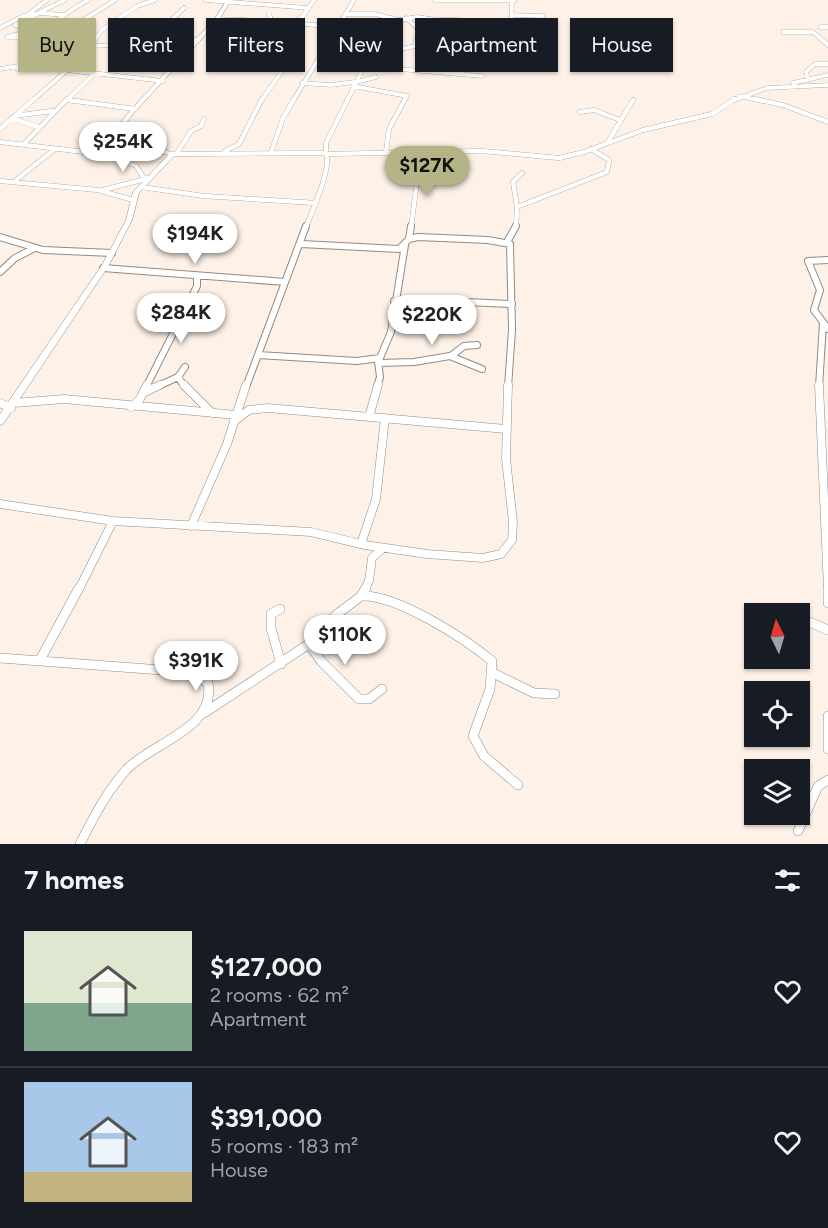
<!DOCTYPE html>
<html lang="en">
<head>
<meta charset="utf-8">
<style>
	body { margin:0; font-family:Figtree,sans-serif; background:#242831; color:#f1f3f6; height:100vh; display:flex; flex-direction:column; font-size:22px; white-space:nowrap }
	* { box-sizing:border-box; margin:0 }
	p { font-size:20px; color:#9ea1a6 }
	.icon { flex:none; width:33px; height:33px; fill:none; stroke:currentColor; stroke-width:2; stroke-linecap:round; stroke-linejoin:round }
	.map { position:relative; height:844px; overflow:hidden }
	.drawer { display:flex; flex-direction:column; background:#171b24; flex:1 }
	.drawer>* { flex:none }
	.top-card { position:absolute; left:18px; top:18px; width:792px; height:54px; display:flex; gap:12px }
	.needle { width:39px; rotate:355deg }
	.tools { position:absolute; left:744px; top:603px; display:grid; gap:12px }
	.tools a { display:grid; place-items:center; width:66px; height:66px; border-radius:0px; background:#171b24; box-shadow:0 2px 4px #0004; font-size:30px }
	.price { position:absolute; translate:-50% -51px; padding:0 14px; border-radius:21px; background:#fff; color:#222; font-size:20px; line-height:39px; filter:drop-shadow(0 2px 3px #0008) }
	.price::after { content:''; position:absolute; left:50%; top:36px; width:18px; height:14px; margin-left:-9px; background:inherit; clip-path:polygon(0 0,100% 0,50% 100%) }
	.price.on { background:#b4b487; color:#111 }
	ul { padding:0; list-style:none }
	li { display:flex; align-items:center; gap:18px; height:150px; padding:0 24px }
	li+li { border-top:2px solid #363941 }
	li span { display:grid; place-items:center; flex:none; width:168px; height:120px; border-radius:0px; color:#555 }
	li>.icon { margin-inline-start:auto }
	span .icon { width:72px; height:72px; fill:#fffc; stroke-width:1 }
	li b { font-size:26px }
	h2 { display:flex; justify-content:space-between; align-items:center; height:72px; padding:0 24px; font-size:26px }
	.chip { padding:0 21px; border-radius:0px; background:#171b24; box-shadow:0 2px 4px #0004; font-size:21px; line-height:54px }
	.chip.on { background:#b4b487; color:#111 }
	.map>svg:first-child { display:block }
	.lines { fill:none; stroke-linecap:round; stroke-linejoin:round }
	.minor-far4-casing { stroke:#958a81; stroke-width:4.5 }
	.minor-far3-casing { stroke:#958a81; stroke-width:5 }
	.minor-far2-casing { stroke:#958a81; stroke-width:8 }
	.minor-far1-casing { stroke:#958a81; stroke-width:9 }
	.minor-casing { stroke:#958a81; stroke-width:10 }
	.tertiary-casing { stroke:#958a81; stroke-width:1 }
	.minor-far4 { stroke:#fff; stroke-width:4 }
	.minor-far3 { stroke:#fff; stroke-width:4.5 }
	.minor-far2 { stroke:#fff; stroke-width:6 }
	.minor-far1 { stroke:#fff; stroke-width:8 }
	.minor { stroke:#fff; stroke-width:9 }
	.tertiary { fill:#fff; fill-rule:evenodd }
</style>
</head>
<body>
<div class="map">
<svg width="828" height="844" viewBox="0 0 828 844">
	<rect width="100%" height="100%" fill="#fef2e8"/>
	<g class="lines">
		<!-- minor-far4 casing -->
		<g class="minor-far4-casing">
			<path id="minor-far4" d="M205 0 309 8
				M434 0H515
				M184 8 142 48 186 54
				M40 12 65 0
				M269 14 276 33
				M345 14H375L398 20 417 17 431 19
				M27 15 47 0
				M512 15 543 16
				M406 18 420 30
				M217 19 294 22 302 17 314 0
				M294 23 336 27
				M34 25H15L40 13 64 15
				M820 27H828
				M0 28 23 16 36 14
				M783 32H813L828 45
				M154 34 198 40
				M43 37H7L52 25
				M488 40 511 35 512 2
				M449 43 482 36
				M450 43 455 32
				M325 44 394 50 438 42 455 48 464 56 462 73
				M91 46 144 44
				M414 46 423 22 429 19 512 22
				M56 47 41 42C51 22 69 11 88 0
				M53 49H89
				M374 49 382 24 392 18
				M464 56 484 47 489 35
				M363 66 482 76
				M0 69 24 65 48 55 82 21 115 0
				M17 69H57L163 81
				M808 79 806 72 815 64H828
				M302 83 331 85 354 82
				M353 83 376 77
				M793 83 828 75
				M353 86 407 96 404 101
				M740 96 762 101
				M68 100 73 101
				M32 101 83 56 102 30 137 6 155 0
				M66 101 95 73
				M261 101 284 68 280 60V42L274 36 290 23
				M293 101 354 0
				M347 101 373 48
				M732 101 767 88 828 85"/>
		</g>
		<!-- minor-far3 casing -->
		<g class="minor-far3-casing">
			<path id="minor-far3" d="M755 99 783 105 828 122
				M68 100 135 109
				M580 112 594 110 620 120
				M14 116 52 111
				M11 118 38 127
				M0 129 34 99
				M0 142 93 153 115 152
				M608 142 633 100
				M23 145 67 99
				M225 151 239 144 262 99
				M386 152 389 129 405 99
				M105 153 136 166 144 178
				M177 153 191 131 201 126 204 119
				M271 153 283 118 294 99
				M326 153V143L348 99
				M172 154 326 153C332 169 312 211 306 227
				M327 154 482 151 559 158 584 152 643 130 712 114 735 99
				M16 180 55 149
				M0 181 98 190 133 200
				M141 187 204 196 316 203
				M103 190 149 178
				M517 207 513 182 522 173
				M411 227 421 152
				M516 227 517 207 607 172 609 160 591 149"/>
		</g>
		<!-- minor-far2 casing -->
		<g class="minor-far2-casing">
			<path id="minor-far2" d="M0 237 43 250 112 253
				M409 239 411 226
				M507 242 516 226
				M301 244 399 249 409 239 418 237 488 240 510 244 512 330 508 387
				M828 260 808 261 820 290 814 310 828 329
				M103 268 285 282
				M0 272 15 258 33 249
				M394 301 423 300 512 304
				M258 355 357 361 380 358 391 332 405 245
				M451 356 464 346 477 345
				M379 363 414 362 450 356 482 369
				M178 377 185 387
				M146 387 197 286V276
				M156 387 178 377 185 367
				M246 387 306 226
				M377 387 380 377 378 361
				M819 387 823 323"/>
		</g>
		<!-- minor-far1 casing -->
		<g class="minor-far1-casing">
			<path id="minor-far1" d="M184 385 212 413
				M819 385 828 589
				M143 393 160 385
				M0 403 11 408
				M14 403 64 399 236 415
				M131 407 140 399 147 385
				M369 417 378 385
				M234 421 249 410 268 408 506 429
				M0 504 113 521 311 532 365 545 427 554 483 558 501 554 512 540 513 522 506 459 508 385
				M191 526 227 444 246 385
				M361 544 376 499 385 418
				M79 589 113 521
				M365 589 369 581 372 558 383 548"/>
		</g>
		<!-- minor casing -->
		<g class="minor-casing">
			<path id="minor" d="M828 588V603
				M361 596C396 594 464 638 492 661L490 689 473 736 484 756 518 785
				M280 609 271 614V628L281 664
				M786 611 791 614
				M800 618 828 630
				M309 644 321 661 359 699H369L382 689
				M0 658 175 671 196 675 208 683C217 728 152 743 127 769 107 791 93 818 80 844
				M40 660 79 588
				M493 673 534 693 555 694
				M204 713 315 640 336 615 361 596 366 588
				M828 716V749
				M798 831 818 786 828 780"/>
		</g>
		<!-- tertiary casing -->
		<g class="tertiary-casing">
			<path id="tertiary" d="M227 0H231L219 20 133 114 109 145 112 149 167 150 175 155 139 193 132 220 109 265 3 424 0 425V414L102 265 126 220 133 192 168 155 166 154 110 153 108 152 103 145 129 112 215 18Z"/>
		</g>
		<!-- minor-far4 -->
		<use href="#minor-far4" class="minor-far4"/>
		<!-- minor-far3 -->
		<use href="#minor-far3" class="minor-far3"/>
		<!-- minor-far2 -->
		<use href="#minor-far2" class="minor-far2"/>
		<!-- minor-far1 -->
		<use href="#minor-far1" class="minor-far1"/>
		<!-- minor -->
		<use href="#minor" class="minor"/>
		<!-- tertiary -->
		<use href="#tertiary" class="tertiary"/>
	</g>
</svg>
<div class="tools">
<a><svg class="needle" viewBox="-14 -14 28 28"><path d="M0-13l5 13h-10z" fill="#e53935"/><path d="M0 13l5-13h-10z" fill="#9ea1a6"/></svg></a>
<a><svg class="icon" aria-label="locate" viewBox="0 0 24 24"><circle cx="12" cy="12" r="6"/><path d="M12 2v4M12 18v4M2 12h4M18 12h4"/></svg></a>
<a><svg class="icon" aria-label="layers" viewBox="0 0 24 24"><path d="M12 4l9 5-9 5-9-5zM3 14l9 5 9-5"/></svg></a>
</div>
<b class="price" style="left:123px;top:173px">$254K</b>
<b class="price on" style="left:427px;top:197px">$127K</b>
<b class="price" style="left:195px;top:265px">$194K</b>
<b class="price" style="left:181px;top:344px">$284K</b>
<b class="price" style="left:432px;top:346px">$220K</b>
<b class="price" style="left:345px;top:666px">$110K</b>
<b class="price" style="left:196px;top:692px">$391K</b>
<div class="top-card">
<a class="chip on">Buy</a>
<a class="chip">Rent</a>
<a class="chip">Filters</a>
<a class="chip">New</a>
<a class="chip">Apartment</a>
<a class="chip">House</a>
</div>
</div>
<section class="drawer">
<h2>7 homes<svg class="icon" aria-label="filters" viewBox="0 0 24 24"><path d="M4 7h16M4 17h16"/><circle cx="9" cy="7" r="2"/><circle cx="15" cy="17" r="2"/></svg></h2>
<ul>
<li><span style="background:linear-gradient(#dfe7d0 60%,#7fa58c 0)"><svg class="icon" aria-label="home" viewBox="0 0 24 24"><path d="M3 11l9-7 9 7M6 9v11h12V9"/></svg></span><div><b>$127,000</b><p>2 rooms · 62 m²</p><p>Apartment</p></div><svg class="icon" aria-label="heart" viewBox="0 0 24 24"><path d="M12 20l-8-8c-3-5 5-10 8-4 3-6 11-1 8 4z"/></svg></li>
<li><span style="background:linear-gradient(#a9c7e8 75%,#c2b280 0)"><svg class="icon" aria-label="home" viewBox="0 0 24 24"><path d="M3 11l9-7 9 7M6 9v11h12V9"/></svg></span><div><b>$391,000</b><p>5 rooms · 183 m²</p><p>House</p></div><svg class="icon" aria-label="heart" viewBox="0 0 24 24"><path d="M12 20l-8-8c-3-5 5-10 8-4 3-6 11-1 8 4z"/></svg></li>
</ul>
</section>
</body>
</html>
